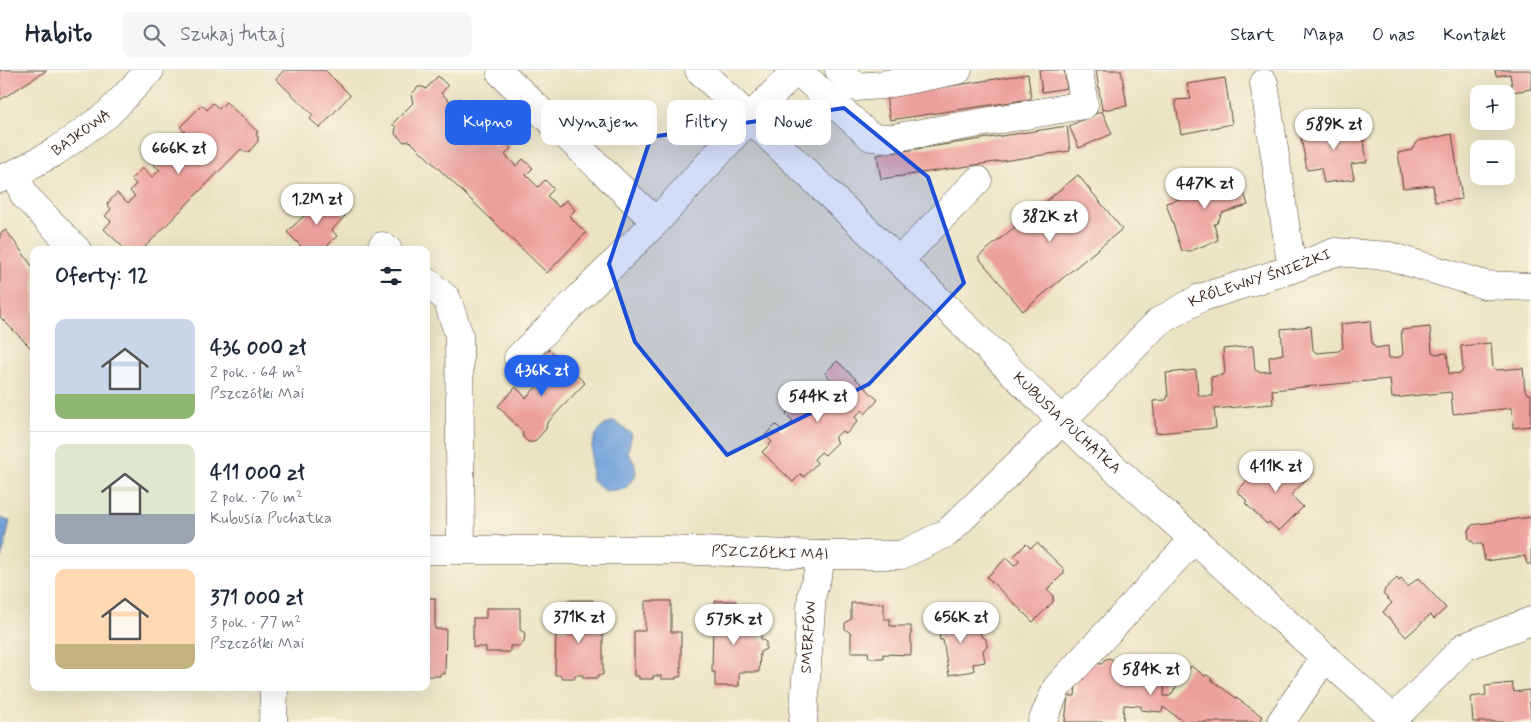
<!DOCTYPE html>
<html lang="pl">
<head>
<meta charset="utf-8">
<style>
	body { margin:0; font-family:Mynerve,sans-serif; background:#f6f6f7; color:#1f2937; height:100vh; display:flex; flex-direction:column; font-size:19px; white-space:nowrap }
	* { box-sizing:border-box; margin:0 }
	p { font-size:16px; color:#747a83 }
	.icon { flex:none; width:28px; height:28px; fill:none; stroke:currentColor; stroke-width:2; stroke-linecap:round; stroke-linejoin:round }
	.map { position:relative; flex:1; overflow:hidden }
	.details { position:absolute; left:30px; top:176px; width:400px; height:445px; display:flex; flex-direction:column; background:#fff; border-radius:10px; box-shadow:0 5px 20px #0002 }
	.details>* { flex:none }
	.banner { position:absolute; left:445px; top:30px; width:475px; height:45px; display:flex; gap:10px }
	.tools { position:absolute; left:1470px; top:15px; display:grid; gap:10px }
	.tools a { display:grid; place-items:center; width:45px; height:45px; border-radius:10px; background:#fff; box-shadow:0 5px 20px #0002; font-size:25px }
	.price { position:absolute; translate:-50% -42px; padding:0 11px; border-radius:18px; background:#fff; color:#222; font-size:16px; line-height:32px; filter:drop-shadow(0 1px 2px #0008) }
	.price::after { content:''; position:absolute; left:50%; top:30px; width:15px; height:11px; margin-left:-8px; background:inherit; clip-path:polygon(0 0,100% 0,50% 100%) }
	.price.current { background:#2563eb; color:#fff }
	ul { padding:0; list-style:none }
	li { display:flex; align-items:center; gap:15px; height:125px; padding:0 25px }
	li+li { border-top:1px solid #e0e1e3 }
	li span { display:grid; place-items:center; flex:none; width:140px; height:100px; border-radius:10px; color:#555 }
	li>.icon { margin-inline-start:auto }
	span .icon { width:60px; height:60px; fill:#fffc; stroke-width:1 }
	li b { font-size:21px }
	h2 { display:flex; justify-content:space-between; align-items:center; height:60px; padding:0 25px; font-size:21px }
	.tag { padding:0 18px; border-radius:10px; background:#fff; box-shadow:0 5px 20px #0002; font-size:18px; line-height:45px }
	.tag.current { background:#2563eb; color:#fff }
	header { display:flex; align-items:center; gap:30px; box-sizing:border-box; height:70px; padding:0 25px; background:#fff; border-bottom:1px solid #e0e1e3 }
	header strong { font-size:24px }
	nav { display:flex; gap:28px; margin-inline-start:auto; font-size:18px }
	.search { width:350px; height:45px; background:#f6f6f7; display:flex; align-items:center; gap:12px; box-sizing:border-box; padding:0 18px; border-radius:10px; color:#747a83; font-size:19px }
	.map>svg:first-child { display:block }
	.water { fill:#6fa0d9; stroke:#55657c }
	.building { fill:#eca09d }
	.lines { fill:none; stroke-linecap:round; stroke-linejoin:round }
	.minor-casing { stroke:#554637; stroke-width:29 }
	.minor { stroke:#fff; stroke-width:28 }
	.marked { fill:#1d4ed8; fill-opacity:0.2; stroke:#1d4ed8; stroke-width:4; stroke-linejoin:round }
	.labels { text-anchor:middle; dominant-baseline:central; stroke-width:4.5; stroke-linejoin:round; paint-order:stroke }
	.street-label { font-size:15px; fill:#3b2a1e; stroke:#fcf5e5 }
</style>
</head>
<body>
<header>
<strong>Habito</strong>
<div class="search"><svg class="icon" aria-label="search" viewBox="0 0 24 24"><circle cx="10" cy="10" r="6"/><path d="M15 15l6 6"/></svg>Szukaj tutaj</div>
<nav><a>Start</a><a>Mapa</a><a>O nas</a><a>Kontakt</a></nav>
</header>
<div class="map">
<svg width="1531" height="652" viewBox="0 0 1531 652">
	<rect width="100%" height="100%" fill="#fcf5e5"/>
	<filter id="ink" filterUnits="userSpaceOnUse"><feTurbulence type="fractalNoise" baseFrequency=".02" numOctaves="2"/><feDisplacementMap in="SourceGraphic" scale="10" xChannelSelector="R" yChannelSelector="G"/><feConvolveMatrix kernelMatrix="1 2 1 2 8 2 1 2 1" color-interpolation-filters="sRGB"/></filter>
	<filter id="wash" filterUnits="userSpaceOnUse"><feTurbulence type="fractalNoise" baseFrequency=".0096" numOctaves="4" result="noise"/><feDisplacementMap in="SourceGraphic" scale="20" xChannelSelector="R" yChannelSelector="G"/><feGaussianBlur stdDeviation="1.12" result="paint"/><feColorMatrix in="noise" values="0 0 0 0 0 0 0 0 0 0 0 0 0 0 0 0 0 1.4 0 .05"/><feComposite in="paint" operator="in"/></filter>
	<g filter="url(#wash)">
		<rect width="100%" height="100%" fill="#ebe4c4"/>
		<!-- water -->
		<path class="water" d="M614 351 632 364 628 382 635 394 636 405 625 419 605 421 592 411C591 387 586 360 614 351Z
			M0 448 10 451 4 479 0 491Z"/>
		<g id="blocks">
			<!-- building -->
			<path class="building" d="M0 0H47L0 30Z
				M284 0H325L350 25 320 58 310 49 313 45 276 9Z
				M1039 0H1064L1067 18 1042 22Z
				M1096 0H1121L1127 36 1102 40Z
				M1495 0H1531V19L1513 22 1510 4 1496 6Z
				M1028 4 1031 29 890 50 886 26Z
				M438 6 448 16 441 23 453 34 459 28 468 36 462 43 474 55 481 48 489 57 483 64 495 76 502 69 511 78 505 85 516 96 523 89 533 98 526 105 538 117 545 110 554 119 547 126 559 137 566 130 575 140 569 146 586 163 547 203 414 75 410 71 404 72 395 64 396 57 392 54 413 33 411 25 418 17H423L426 19Z
				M1225 8 1232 54 1181 64 1175 30 1191 29 1187 14Z
				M226 32 258 62 256 64 258 67V71L249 82H244L241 79 144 178 146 180H126L104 159 111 151 105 146 111 139 107 134 117 123 128 133 135 126 130 121 136 114 131 109 142 98 152 107 160 100 154 95 160 88 156 83 166 72 177 82 185 74 179 69 185 62 180 57 202 35 207 40 213 33 219 39Z
				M1102 41 1112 64 1079 78 1069 56Z
				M1361 54 1367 92 1351 94 1354 109 1324 113 1321 98 1307 100 1300 62Z
				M1067 56 1070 81 881 109 877 85Z
				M1452 64 1462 129 1435 132 1433 115 1403 118 1398 83 1412 80 1418 71Z
				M1237 102 1248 135 1222 143 1217 153 1214 154 1218 170 1190 181H1182L1166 133 1186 127 1185 124 1200 119 1198 114Z
				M1078 105 1122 159 1023 241 978 187Z
				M325 126 345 146 332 160 337 166 323 180H299L300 175 287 162Z
				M6 160 32 196 34 195V281L0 247V164Z
				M1370 251 1372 274 1376 278 1388 276 1389 288 1400 287 1403 284 1401 260 1430 257 1432 282 1436 284 1447 283 1449 304 1461 303 1463 300 1461 276 1491 273 1493 298 1497 300 1523 298 1525 321 1528 324H1531V356L1513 358 1512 338 1453 344 1451 322 1392 328 1390 309 1272 320 1273 334 1214 339 1216 358 1156 363 1153 331 1166 330 1168 326 1166 303 1196 300 1198 324 1201 326H1213L1211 307 1222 305 1225 303 1223 279 1253 276 1255 300 1259 302 1270 301 1269 287 1283 284 1281 259 1311 256 1313 280 1317 283 1339 281 1343 277 1341 254Z
				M549 279 585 313 547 353 546 359 534 372H528L523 367 522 361 498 336 516 317 526 328 543 310 531 298Z
				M837 291 878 330 865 344 862 340 855 347 858 351 846 364 842 361 834 368 838 372 825 385 821 382 814 389 817 393 804 407 801 404 793 412 762 382 772 372 765 365 776 355 783 361 793 351 786 344 796 333 803 340 813 330 806 323 816 312 824 319 832 310 825 303Z
				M1295 386 1312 403 1291 425 1303 437 1279 461 1269 452 1267 454 1245 433 1247 431 1237 421 1261 397 1272 408Z
				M1531 447V494H1527L1525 486 1485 491 1482 474H1475L1469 469 1468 462 1472 455Z
				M1037 473 1064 499V503L1047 520 1053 525V532L1033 552 987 507 1006 488 1014 496 1020 491 1014 486 1026 474 1031 478Z
				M1397 508 1399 511 1401 509 1408 517 1418 508 1446 538 1434 549 1430 545 1406 567 1383 542 1392 533 1383 524 1385 521 1384 520Z
				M426 528H435V559H446L445 604H440V606H426Z
				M567 530H593L592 561H603V605H598V608H583V605H575V608H561V605H555L556 560H567Z
				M645 531H671V562H681V607H676V609H661V606H653V609H639V606H634V561H645Z
				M715 531H736V556H761V569L766 572V579L760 582 759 602H739V616H715V602H712L713 556H715Z
				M851 533H884V549H890V556H911V585L883 584V588H869L868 582H851V563L845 559V553L851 549Z
				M486 538H520V560L525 563 524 572 520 576H510V582H486V577H473V548H486Z
				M953 542 955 559 962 558 961 556 978 553 981 566 986 569 987 577 983 580 985 592 973 594 974 601 949 605 943 570H940L936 545Z
				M1109 588 1115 591 1117 594 1165 598 1164 626H1170L1191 596 1205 606 1207 605 1212 609 1211 610 1263 647 1260 652H1184L1163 637 1162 642 1141 640V636L1124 635 1123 652H1065L1068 626H1075L1077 603 1086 593 1102 594 1104 590Z
				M1512 613 1514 622 1529 620 1531 652H1473L1471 627 1486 625 1485 616Z"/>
		</g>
	</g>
	<g filter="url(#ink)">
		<use href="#blocks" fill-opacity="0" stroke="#554637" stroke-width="1"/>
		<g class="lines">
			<!-- minor casing -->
			<g class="minor-casing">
				<g id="minor">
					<path id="s1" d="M699 0 899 191 1062 351 1397 652"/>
					<path d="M797 0 871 67 892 68 1084 35 1079 0"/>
					<path d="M839 0 856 17 882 15 958 0"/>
					<path d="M501 3 656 152 749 49 796 0"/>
					<path d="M1264 13 1292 199"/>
					<path d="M16 103 24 125 77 180"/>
					<path id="s2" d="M0 109 16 103 55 82 108 44 150 0"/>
					<path d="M382 176 388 180"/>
					<path d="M899 191 978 110"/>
					<path d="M426 211 447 229 459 265 461 480"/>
					<path d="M518 288 656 152"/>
					<path id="s3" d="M426 480H667L823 485H901L947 463 1062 351 1158 252 1200 228 1292 199 1335 182 1389 186 1485 215 1531 217"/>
					<path d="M1394 649 1464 577 1531 551"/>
					<path d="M273 652 274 618"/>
					<path id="s4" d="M803 652 812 524 823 485"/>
					<path d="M1042 652 1057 617 1194 469"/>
					<path d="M1281 652 1325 587"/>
				</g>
			</g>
			<!-- minor -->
			<use href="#minor" class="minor"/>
		</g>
	</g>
	<!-- marked area -->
	<path class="marked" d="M844 38 928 107 964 213 869 314 727 385 635 272 609 194 651 67Z"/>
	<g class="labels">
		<!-- street labels -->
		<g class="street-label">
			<text stroke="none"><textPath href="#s2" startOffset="94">BAJKOWA</textPath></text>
			<text stroke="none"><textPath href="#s3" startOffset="936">KRÓLEWNY ŚNIEŻKI</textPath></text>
			<text stroke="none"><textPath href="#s1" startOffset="510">KUBUSIA PUCHATKA</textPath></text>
			<text stroke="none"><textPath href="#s3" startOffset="344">PSZCZÓŁKI MAI</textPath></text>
			<text stroke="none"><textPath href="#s4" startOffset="85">SMERFÓW</textPath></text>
		</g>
	</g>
</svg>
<div class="tools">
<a>+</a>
<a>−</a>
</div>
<b class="price" style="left:1334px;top:81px">589K zł</b>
<b class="price" style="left:179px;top:105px">666K zł</b>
<b class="price" style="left:1205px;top:140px">447K zł</b>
<b class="price" style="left:317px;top:156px">1.2M zł</b>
<b class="price" style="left:1050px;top:173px">382K zł</b>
<b class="price current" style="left:542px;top:327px">436K zł</b>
<b class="price" style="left:818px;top:353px">544K zł</b>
<b class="price" style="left:1276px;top:423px">411K zł</b>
<b class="price" style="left:579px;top:574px">371K zł</b>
<b class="price" style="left:961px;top:574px">656K zł</b>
<b class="price" style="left:734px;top:576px">575K zł</b>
<b class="price" style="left:1151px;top:626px">584K zł</b>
<div class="banner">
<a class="tag current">Kupno</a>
<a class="tag">Wynajem</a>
<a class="tag">Filtry</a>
<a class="tag">Nowe</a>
</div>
<section class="details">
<h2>Oferty: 12<svg class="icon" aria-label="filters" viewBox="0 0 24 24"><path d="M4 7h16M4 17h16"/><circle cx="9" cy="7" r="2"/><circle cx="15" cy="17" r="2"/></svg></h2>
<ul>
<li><span style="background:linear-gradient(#c9d6e8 75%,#8fb573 0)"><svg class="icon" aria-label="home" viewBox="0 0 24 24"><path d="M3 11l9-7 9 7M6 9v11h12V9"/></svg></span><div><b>436 000 zł</b><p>2 pok. · 64 m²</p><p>Pszczółki Mai</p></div></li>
<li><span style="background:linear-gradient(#dfe7d0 70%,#9aa5b1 0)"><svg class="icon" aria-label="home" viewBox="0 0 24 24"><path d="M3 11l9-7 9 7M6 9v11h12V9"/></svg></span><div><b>411 000 zł</b><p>2 pok. · 76 m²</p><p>Kubusia Puchatka</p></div></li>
<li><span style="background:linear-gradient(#ffd9b3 75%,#c2b280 0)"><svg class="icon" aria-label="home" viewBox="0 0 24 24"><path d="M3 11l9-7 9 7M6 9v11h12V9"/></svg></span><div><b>371 000 zł</b><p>3 pok. · 77 m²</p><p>Pszczółki Mai</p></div></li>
</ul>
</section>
</div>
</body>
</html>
